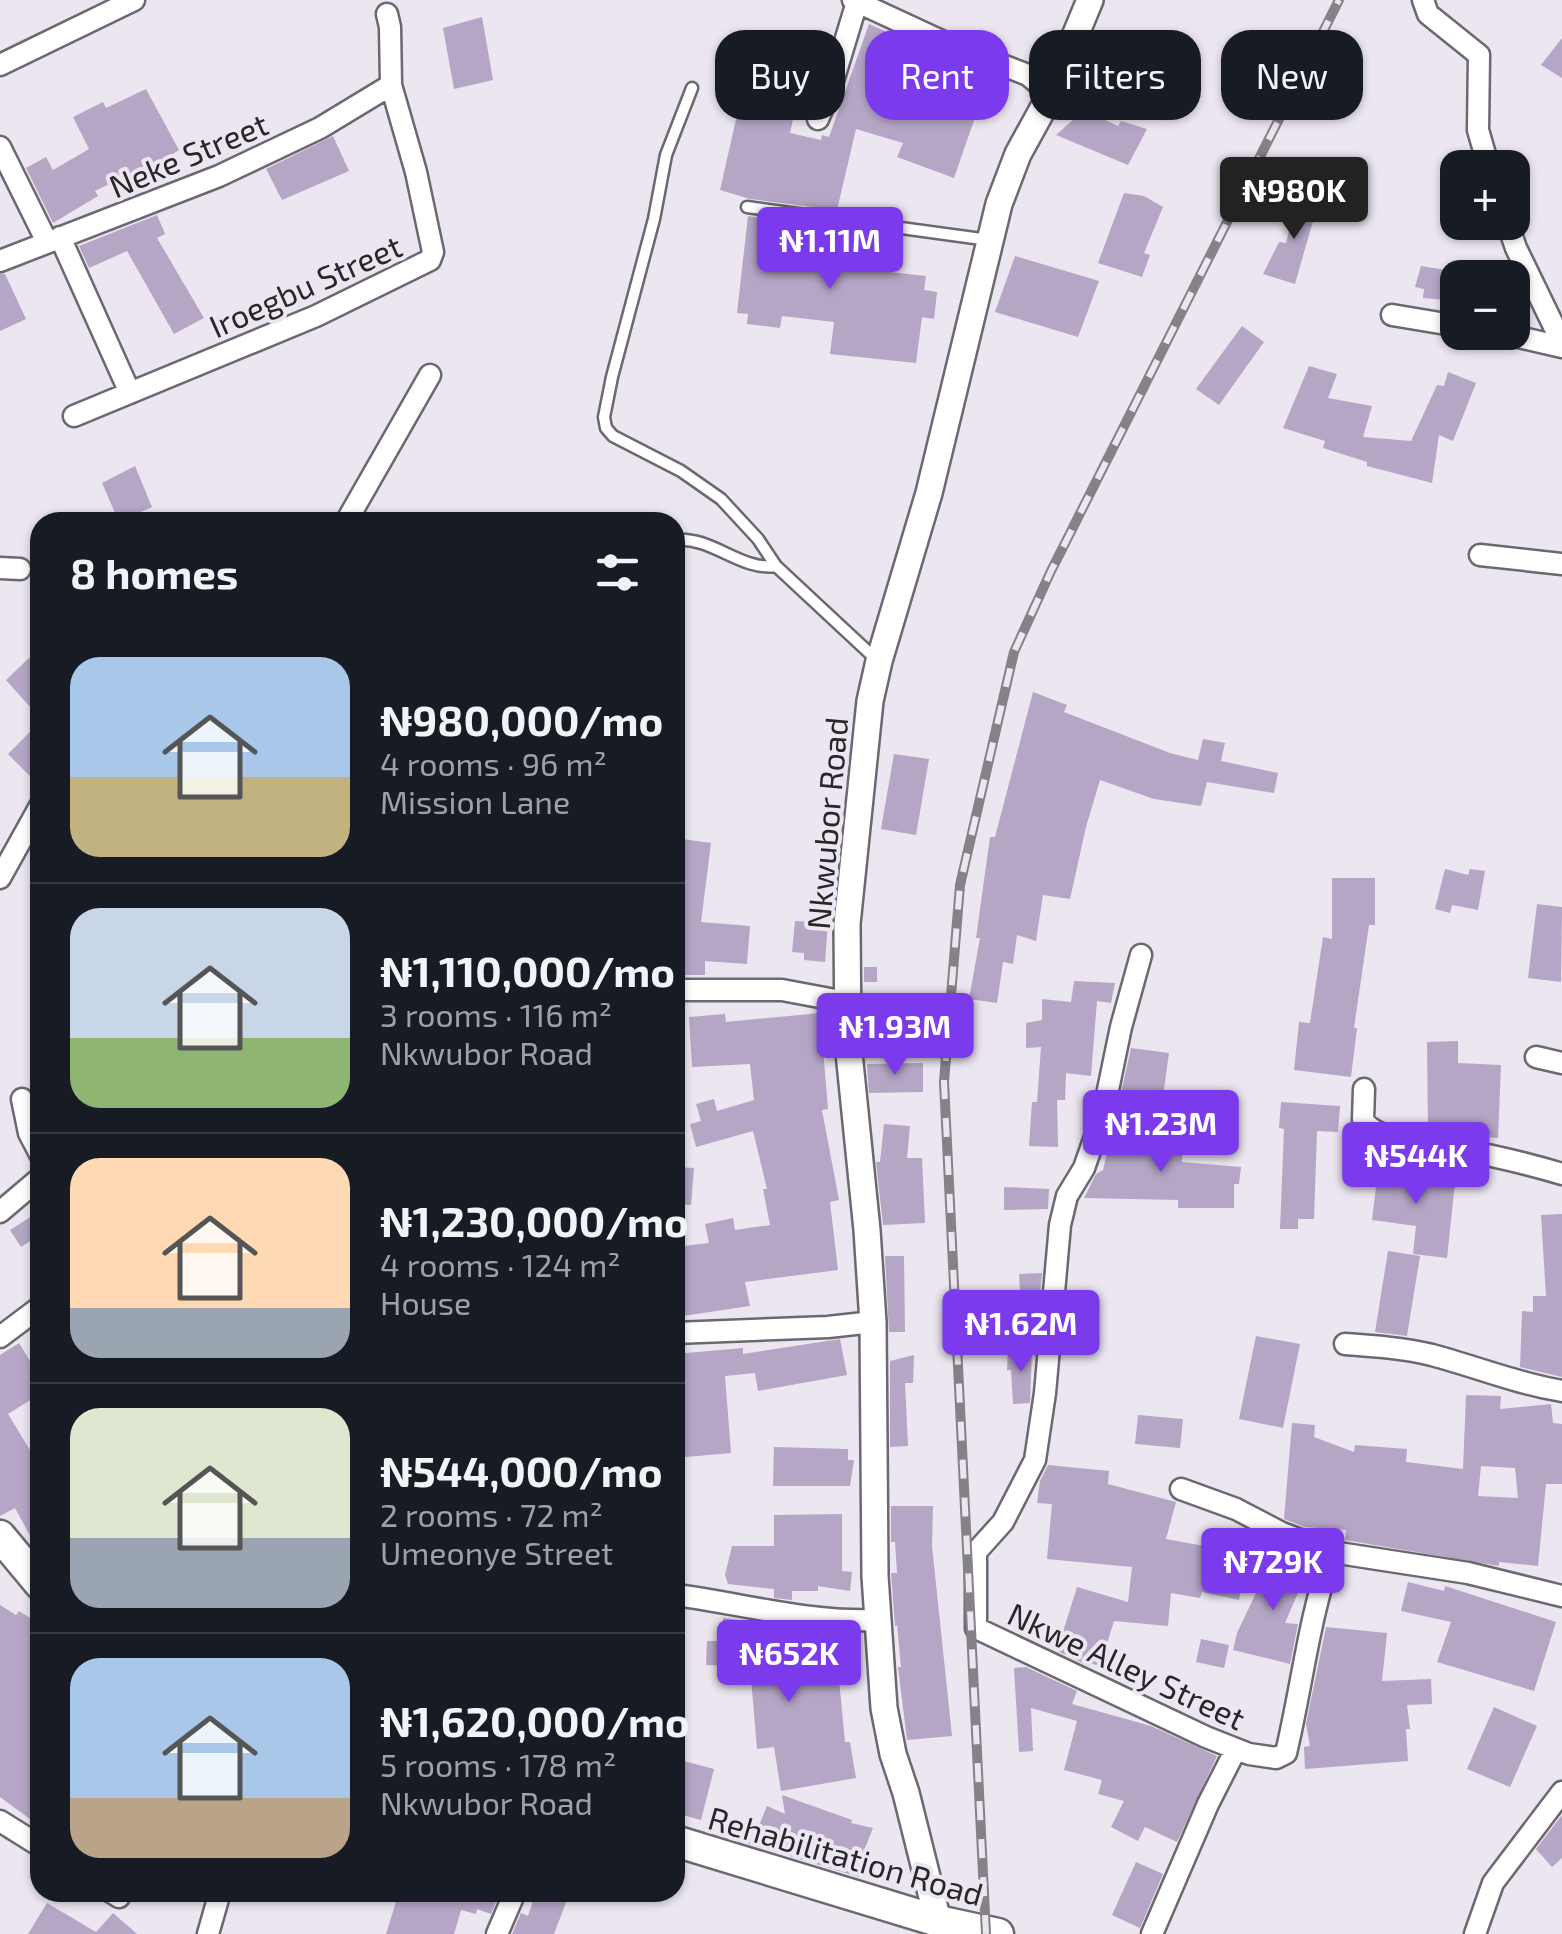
<!DOCTYPE html>
<html lang="en">
<head>
<meta charset="utf-8">
<style>
	body { margin:0; font-family:"Exo 2",sans-serif; background:#20242c; color:#f1f3f6; height:100vh; display:flex; flex-direction:column; font-size:38px; white-space:nowrap }
	* { box-sizing:border-box; margin:0 }
	p { font-size:32px; color:#9ea1a6 }
	.icon { flex:none; width:55px; height:55px; fill:none; stroke:currentColor; stroke-width:2; stroke-linecap:round; stroke-linejoin:round }
	.map { position:relative; flex:1; overflow:hidden }
	.details { position:absolute; left:30px; top:512px; width:655px; height:1390px; display:flex; flex-direction:column; background:#171b24; border-radius:30px; box-shadow:0 2px 8px #0004 }
	.details>* { flex:none }
	.banner { position:absolute; left:715px; top:30px; width:695px; height:90px; display:flex; gap:20px }
	.buttons { position:absolute; left:1440px; top:150px; display:grid; gap:20px }
	.buttons a { display:grid; place-items:center; width:90px; height:90px; border-radius:20px; background:#171b24; box-shadow:0 2px 8px #0004; font-size:50px }
	.price { position:absolute; translate:-50% -85px; padding:0 22px; border-radius:10px; background:#7c3aed; color:#fff; font-size:32px; line-height:65px; filter:drop-shadow(0 2px 5px #0008) }
	.price::after { content:''; position:absolute; left:50%; top:60px; width:30px; height:22px; margin-left:-15px; background:inherit; clip-path:polygon(0 0,100% 0,50% 100%) }
	.price.selected { background:#222; color:#fff }
	ul { padding:0; list-style:none }
	li { display:flex; align-items:center; gap:30px; height:250px; padding:0 40px }
	li+li { border-top:2px solid #363941 }
	li span { display:grid; place-items:center; flex:none; width:280px; height:200px; border-radius:30px; color:#555 }
	li>.icon { margin-inline-start:auto }
	span .icon { width:120px; height:120px; fill:#fffc; stroke-width:1 }
	li b { font-size:42px }
	h2 { display:flex; justify-content:space-between; align-items:center; height:120px; padding:0 40px; font-size:42px }
	.chip { padding:0 35px; border-radius:30px; background:#171b24; box-shadow:0 2px 8px #0004; font-size:35px; line-height:90px }
	.chip.selected { background:#7c3aed; color:#fff }
	.map>svg:first-child { display:block }
	.building { fill:#b5a6c6; fill-rule:evenodd }
	.lines { fill:none; stroke-linecap:round; stroke-linejoin:round }
	.service-casing { stroke:#6c6871; stroke-width:15 }
	.minor-casing { stroke:#6c6871; stroke-width:25 }
	.tertiary-casing { stroke:#6c6871; stroke-width:30 }
	.secondary-casing { stroke:#6c6871; stroke-width:35 }
	.service { stroke:#fff; stroke-width:10 }
	.minor { stroke:#fff; stroke-width:20 }
	.tertiary { stroke:#fff; stroke-width:25 }
	.secondary { stroke:#fff; stroke-width:30 }
	.rail-casing { stroke:#848187; stroke-width:10 }
	.rail { stroke:#ebe6f0; stroke-width:6; stroke-dasharray:19; stroke-linecap:butt }
	.labels { text-anchor:middle; dominant-baseline:central; stroke-width:8; stroke-linejoin:round; paint-order:stroke }
	.street-label { font-size:32px; fill:#28262a; stroke:#ebe6f0 }
</style>
</head>
<body>
<div class="map">
<svg width="1562" height="1934" viewBox="0 0 1562 1934">
	<rect width="100%" height="100%" fill="#ebe6f0"/>
	<!-- building -->
	<path class="building" d="M482 17 493 80 454 89 443 28Z
		M869 24 923 48 911 79 980 103 954 178 897 157 903 143 856 129 837 210 750 199 720 190 751 53 805 65 790 133 821 140 822 135 829 137Z
		M1562 38V78L1541 65Z
		M146 89 179 150 149 169 148 165 95 191 98 196 53 223 26 168 46 157 53 170 89 149 73 117 103 102 106 108Z
		M1084 110 1118 126 1121 121 1147 129 1128 165 1056 135Z
		M333 136 349 171 282 200 266 169Z
		M1299 192 1316 194 1313 221 1295 284 1263 274 1279 242 1286 243Z
		M1124 193 1144 196 1163 207 1144 253 1150 255 1142 277 1098 263Z
		M157 215 165 234 157 238 204 318 174 334 127 251 89 268 79 246Z
		M748 216 833 228 832 230 839 231 834 266 926 276 924 290 937 292 934 319 922 317 916 363 830 354 834 322 782 316 780 328 747 324 748 314 737 313Z
		M1015 256 1099 281 1078 337 995 312Z
		M1421 266 1458 272V301L1423 298 1424 289 1415 287Z
		M0 274H5L26 319 0 331Z
		M1242 326 1264 342 1219 405 1196 389Z
		M1309 366 1337 374 1328 398 1372 406 1363 437 1411 441 1437 385 1444 386 1448 372 1476 383 1453 441 1439 435 1432 483 1367 466V462L1323 448 1325 441 1283 428Z
		M135 466 152 507 119 522 102 483Z
		M29 658 40 668V718L6 680Z
		M1033 692 1067 705 1064 712 1170 753 1198 760 1203 739 1225 743 1221 761 1278 773 1274 793 1207 782 1201 806 1154 799 1100 780 1086 827 1070 899 1043 895 1036 941 1017 935 1013 964 1003 962 997 1003 969 999 980 938H976L990 837H995Z
		M40 722V769L31 777 8 754Z
		M894 754 929 759 916 835 881 829Z
		M682 839 711 843 701 922 750 926 747 964 705 961V975H675V891Z
		M1445 869 1468 875 1470 869 1485 871 1478 910 1452 905 1450 913 1435 909Z
		M1332 878H1375V925H1369L1354 1028H1357L1351 1077 1294 1070 1299 1022 1310 1023 1323 937 1332 939Z
		M1537 904 1562 907 1561 982 1528 978Z
		M795 921 828 923 825 962 804 960V953L792 952Z
		M864 967H877V982H864Z
		M1074 981 1115 983 1111 1003 1097 1001 1091 1076 1066 1073 1065 1100H1057L1058 1147 1029 1146 1032 1102H1037L1041 1047 1026 1048V1023L1042 1020V999L1071 1002Z
		M820 1013 828 1109 822 1110 839 1200 830 1202 838 1270 745 1282 750 1306 676 1317 675 1247 709 1243 705 1224 733 1218 735 1230 770 1225 763 1189H767L753 1131 696 1147 690 1124 701 1121 696 1104 714 1099 717 1111 754 1100 750 1064 692 1067 689 1017 725 1014 726 1022Z
		M1458 1041V1063L1501 1065 1498 1138 1428 1132 1427 1042Z
		M1131 1048 1169 1053 1162 1103 1121 1093Z
		M923 1063V1092L869 1093 867 1064Z
		M1281 1102 1340 1106 1338 1132 1317 1131 1314 1219H1298V1229H1280L1284 1129 1279 1128Z
		M884 1124 910 1126 907 1158H922L925 1223 883 1225 876 1162H880Z
		M1112 1131 1162 1134 1160 1147 1182 1146V1162L1241 1167 1239 1184H1234V1208H1178V1200L1084 1198 1096 1174 1103 1170Z
		M1379 1163 1411 1167 1410 1178 1455 1183 1447 1258 1413 1254 1416 1226 1372 1220Z
		M675 1167 694 1168 691 1205 675 1204Z
		M1004 1187 1049 1189 1048 1209 1004 1210Z
		M40 1211V1235L21 1247 10 1230Z
		M1562 1214V1377L1520 1367 1522 1311 1533 1312V1296H1546L1541 1215Z
		M1388 1251 1420 1256 1407 1336 1375 1332Z
		M885 1256H904L905 1332H889Z
		M1042 1273 1035 1347 1021 1346 1023 1294H1020L1019 1274Z
		M1256 1336 1300 1344 1283 1428 1239 1419Z
		M840 1339 847 1375 758 1391 755 1373 725 1376 731 1453 675 1458V1406H679L675 1354 743 1348V1354Z
		M19 1343 40 1377V1394L8 1414 30 1450 40 1445V1554L15 1508 0 1516V1355Z
		M1008 1350H1032L1030 1403 1013 1404 1011 1370H1007Z
		M914 1355 913 1383H905L908 1446 890 1447V1361Z
		M1466 1395 1501 1396 1500 1409 1551 1404 1553 1423 1562 1424V1484H1546L1538 1566 1499 1562V1566L1345 1540 1346 1530 1305 1527 1284 1519 1292 1423 1315 1425 1314 1437 1354 1452 1355 1445 1407 1449 1406 1462 1463 1469ZM1481 1466 1515 1468 1518 1498 1478 1496Z
		M1138 1415 1183 1419 1180 1448 1135 1444Z
		M774 1447 848 1449V1460H854L850 1486H773Z
		M1048 1465 1109 1471 1108 1484 1176 1502 1166 1539 1215 1548 1219 1530 1251 1543 1239 1600 1202 1592 1200 1598 1171 1593 1168 1626 1114 1621 1100 1666 1090 1663 1089 1666 1057 1651 1077 1587 1128 1602 1132 1567 1047 1559 1052 1504 1037 1503 1040 1481Z
		M891 1506H933L932 1546 952 1736 907 1740 898 1667H901L897 1625 895 1626 891 1573H897L895 1542H891Z
		M842 1514V1571L852 1572 850 1591 818 1586V1591H792V1600L774 1598V1589L728 1584 725 1575 732 1546H774V1515Z
		M1275 1553 1309 1567 1285 1623 1298 1624 1290 1664 1233 1650 1237 1633Z
		M1408 1582 1444 1591 1445 1586 1556 1622 1534 1691 1437 1662 1451 1622 1401 1611Z
		M0 1605 16 1615 19 1611 40 1624V1805L30 1819 0 1797Z
		M723 1618 791 1628V1671L838 1669 845 1742H850L856 1778 781 1791 774 1747 757 1749 750 1666 706 1665 707 1641H723Z
		M1326 1627 1387 1633 1382 1681 1431 1679 1432 1704 1407 1705 1410 1729H1406L1408 1761 1305 1769 1304 1747 1310 1746 1306 1724Z
		M1201 1639 1229 1645 1224 1668 1196 1662Z
		M1026 1667 1077 1691 1072 1704 1151 1726 1217 1756 1177 1842 1145 1827 1138 1841 1111 1827 1124 1801 1098 1794 1102 1780 1064 1770 1077 1721 1031 1708 1033 1751 1019 1752 1014 1668Z
		M1494 1707 1537 1726 1510 1787 1467 1769Z
		M680 1760 714 1769 701 1820 675 1813V1778Z
		M782 1795 852 1820 851 1823 873 1828 861 1858 865 1859 859 1877 740 1841 745 1829 756 1833 767 1806 785 1814Z
		M1562 1815V1858L1552 1867 1536 1849Z
		M1136 1862 1163 1874 1140 1928 1112 1915Z
		M399 1892H500L491 1914 477 1909 476 1914 461 1910 454 1934H386Z
		M536 1892H570L554 1934H512L521 1913 528 1916Z
		M47 1903 96 1932 113 1913 137 1934H28Z"/>
	<g class="lines">
		<!-- service casing -->
		<g class="service-casing">
			<path id="service" d="M692 88 666 155 654 219 612 377 604 417 606 428 613 436 681 471 721 499 758 539 776 566 878 661
				M747 207 989 240
				M675 540C712 536 740 571 776 566"/>
		</g>
		<!-- minor casing -->
		<g class="minor-casing">
			<path id="minor" d="M853 0 948 44 1028 75 1051 94
				M1423 0 1428 14 1479 55 1478 130 1489 168
				M0 65 134 0
				M818 119 830 91 857 2
				M0 147 47 242
				M1507 222 1516 248 1562 343
				M60 237 130 393
				M0 261 219 176 320 128 391 85
				M1392 315 1458 326
				M1497 332 1562 347
				M74 416 316 316 430 260 433 252 416 172 391 85 390 27 387 14
				M346 522 430 375
				M1480 555 1562 564
				M0 568 20 569
				M0 878 40 806
				M1141 955 1121 1027 1103 1114 1084 1168 1067 1196 1060 1225 1045 1393 1035 1460 1003 1522 976 1552V1628L1206 1737 1249 1754 1276 1758 1286 1753C1302 1686 1309 1617 1332 1552
				M675 990H782L846 1002
				M1536 1057 1562 1063
				M1364 1089 1363 1120C1379 1146 1462 1149 1492 1156 1515 1161 1539 1167 1562 1174
				M22 1099 29 1133 40 1154
				M0 1212 40 1178
				M675 1333 828 1327 873 1322
				M0 1337 40 1307
				M1345 1344C1374 1346 1403 1348 1432 1355 1477 1367 1515 1383 1562 1391
				M1181 1489 1236 1509 1282 1533 1332 1552 1468 1573 1562 1596
				M676 1595C744 1604 809 1623 878 1620
				M0 1821 40 1846
				M111 1892 119 1897
				M208 1934 220 1892
				M497 1934 515 1892
				M1152 1934 1208 1804 1236 1749
				M1475 1934 1493 1883 1562 1792"/>
		</g>
		<!-- tertiary casing -->
		<g class="tertiary-casing">
			<path id="tertiary" d="M938 1921 906 1793 893 1754 884 1708 875 1576 873 1322 867 1230 848 1043 847 924 870 701 879 661 929 493 999 204 1018 154 1051 94 1090 0"/>
		</g>
		<!-- secondary casing -->
		<g class="secondary-casing">
			<path id="secondary" d="M0 1536 40 1584
				M675 1841 938 1921 998 1934"/>
		</g>
		<!-- service -->
		<use href="#service" class="service"/>
		<!-- minor -->
		<use href="#minor" class="minor"/>
		<!-- tertiary -->
		<use href="#tertiary" class="tertiary"/>
		<!-- secondary -->
		<use href="#secondary" class="secondary"/>
		<!-- rail casing -->
		<g class="rail-casing">
			<path id="rail" d="M986 1934 944 1082 960 885 1014 652 1051 571 1339 0"/>
		</g>
		<!-- rail -->
		<use href="#rail" class="rail"/>
	</g>
	<g class="labels">
		<!-- street labels -->
		<g class="street-label">
			<text transform="translate(188 154) rotate(-23)">Neke Street</text>
			<text transform="translate(305 285) rotate(-24)">Iroegbu Street</text>
			<text transform="translate(826 823) rotate(-85)">Nkwubor Road</text>
			<text transform="translate(1127 1665) rotate(25)">Nkwe Alley Street</text>
			<text transform="translate(846 1855) rotate(16)">Rehabilitation Road</text>
		</g>
	</g>
</svg>
<div class="buttons">
<a>+</a>
<a>−</a>
</div>
<b class="price selected" style="left:1294px;top:242px">₦980K</b>
<b class="price" style="left:830px;top:292px">₦1.11M</b>
<b class="price" style="left:895px;top:1078px">₦1.93M</b>
<b class="price" style="left:1161px;top:1175px">₦1.23M</b>
<b class="price" style="left:1416px;top:1207px">₦544K</b>
<b class="price" style="left:1021px;top:1375px">₦1.62M</b>
<b class="price" style="left:1273px;top:1613px">₦729K</b>
<b class="price" style="left:789px;top:1705px">₦652K</b>
<div class="banner">
<a class="chip">Buy</a>
<a class="chip selected">Rent</a>
<a class="chip">Filters</a>
<a class="chip">New</a>
</div>
<section class="details">
<h2>8 homes<svg class="icon" aria-label="filters" viewBox="0 0 24 24"><path d="M4 7h16M4 17h16"/><circle cx="9" cy="7" r="2"/><circle cx="15" cy="17" r="2"/></svg></h2>
<ul>
<li><span style="background:linear-gradient(#a9c7e8 60%,#c2b280 0)"><svg class="icon" aria-label="home" viewBox="0 0 24 24"><path d="M3 11l9-7 9 7M6 9v11h12V9"/></svg></span><div><b>₦980,000/mo</b><p>4 rooms · 96 m²</p><p>Mission Lane</p></div></li>
<li><span style="background:linear-gradient(#c9d6e8 65%,#8fb573 0)"><svg class="icon" aria-label="home" viewBox="0 0 24 24"><path d="M3 11l9-7 9 7M6 9v11h12V9"/></svg></span><div><b>₦1,110,000/mo</b><p>3 rooms · 116 m²</p><p>Nkwubor Road</p></div></li>
<li><span style="background:linear-gradient(#ffd9b3 75%,#9aa5b1 0)"><svg class="icon" aria-label="home" viewBox="0 0 24 24"><path d="M3 11l9-7 9 7M6 9v11h12V9"/></svg></span><div><b>₦1,230,000/mo</b><p>4 rooms · 124 m²</p><p>House</p></div></li>
<li><span style="background:linear-gradient(#dfe7d0 65%,#9aa5b1 0)"><svg class="icon" aria-label="home" viewBox="0 0 24 24"><path d="M3 11l9-7 9 7M6 9v11h12V9"/></svg></span><div><b>₦544,000/mo</b><p>2 rooms · 72 m²</p><p>Umeonye Street</p></div></li>
<li><span style="background:linear-gradient(#a9c7e8 70%,#b9a48a 0)"><svg class="icon" aria-label="home" viewBox="0 0 24 24"><path d="M3 11l9-7 9 7M6 9v11h12V9"/></svg></span><div><b>₦1,620,000/mo</b><p>5 rooms · 178 m²</p><p>Nkwubor Road</p></div></li>
</ul>
</section>
</div>
</body>
</html>
